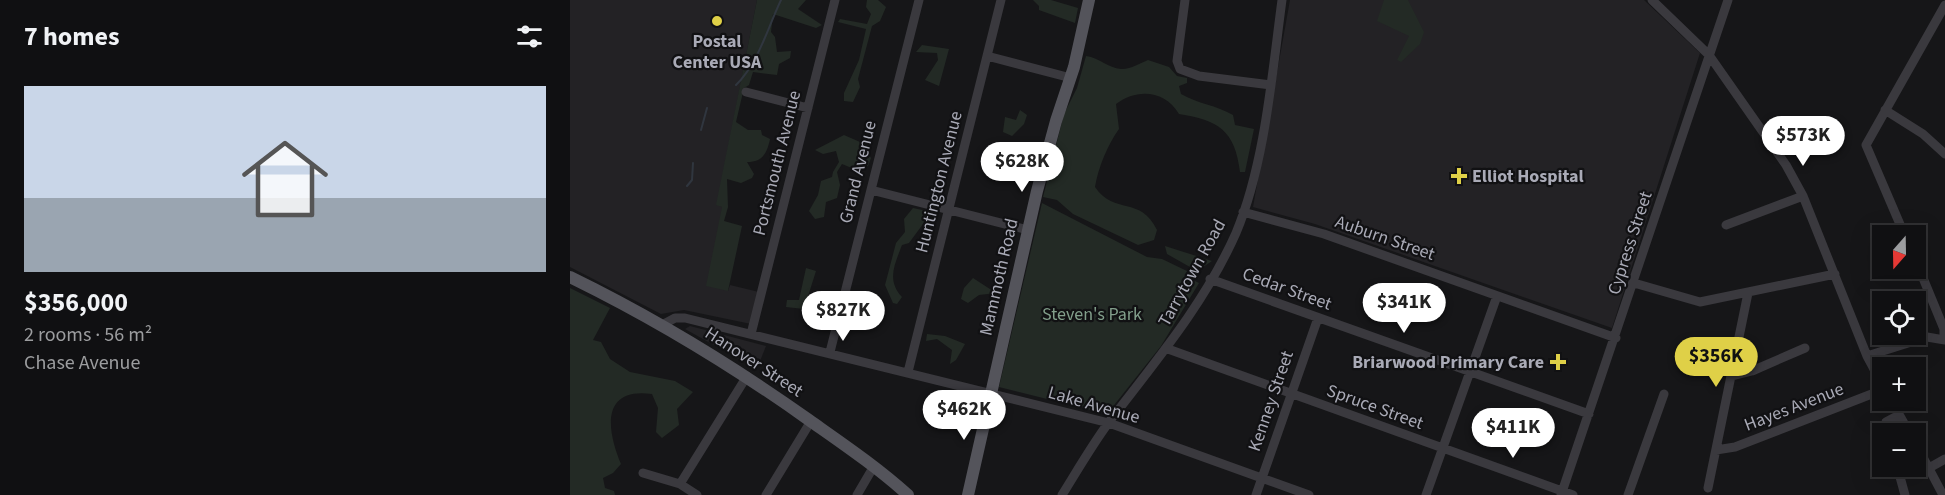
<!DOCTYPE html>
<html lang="en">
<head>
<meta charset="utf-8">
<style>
	body { margin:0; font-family:"Source Sans 3",sans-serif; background:#1e1e20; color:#f1f3f6; height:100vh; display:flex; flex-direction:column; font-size:22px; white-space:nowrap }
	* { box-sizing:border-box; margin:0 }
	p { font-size:20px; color:#9c9d9f }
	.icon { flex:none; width:33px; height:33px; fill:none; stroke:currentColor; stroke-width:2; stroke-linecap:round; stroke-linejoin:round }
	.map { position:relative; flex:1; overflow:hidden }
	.sheet { display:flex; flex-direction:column; background:#101012; width:570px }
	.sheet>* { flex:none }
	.needle { width:39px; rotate:200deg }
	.tools { position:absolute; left:1302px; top:225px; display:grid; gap:12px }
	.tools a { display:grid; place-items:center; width:54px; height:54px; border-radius:0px; background:#101012; box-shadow:0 6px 24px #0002,0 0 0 2px #303032; font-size:30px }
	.price { position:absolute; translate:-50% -51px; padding:0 14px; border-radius:21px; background:#fff; color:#222; font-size:20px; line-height:39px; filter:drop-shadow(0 2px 3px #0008) }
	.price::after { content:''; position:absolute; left:50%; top:36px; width:18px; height:14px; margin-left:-9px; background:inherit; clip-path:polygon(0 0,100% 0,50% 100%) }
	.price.current { background:#dfd047; color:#111 }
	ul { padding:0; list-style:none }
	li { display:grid; align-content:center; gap:12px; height:318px; padding:0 24px }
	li+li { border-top:2px solid #303032 }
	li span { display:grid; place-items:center; height:186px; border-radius:0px; color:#555 }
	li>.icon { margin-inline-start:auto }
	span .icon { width:108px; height:108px; fill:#fffc; stroke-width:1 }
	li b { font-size:26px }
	h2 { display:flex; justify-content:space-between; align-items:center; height:72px; padding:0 24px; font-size:26px }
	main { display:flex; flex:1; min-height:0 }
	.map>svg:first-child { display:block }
	.built { fill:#232225 }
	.green { fill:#232a25 }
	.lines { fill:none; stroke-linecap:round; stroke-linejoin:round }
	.stream { stroke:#30363f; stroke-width:2 }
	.minor { stroke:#3a393e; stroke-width:9 }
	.major { stroke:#54545b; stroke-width:12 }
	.poi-dot { fill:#dfd047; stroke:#111113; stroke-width:2 }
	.labels { text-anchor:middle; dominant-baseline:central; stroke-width:4.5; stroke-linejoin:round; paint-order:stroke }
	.poi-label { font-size:18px; font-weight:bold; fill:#a9aab6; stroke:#111113 }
	.street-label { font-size:18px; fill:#a9aab6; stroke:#111113 }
	.park-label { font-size:18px; fill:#829f8b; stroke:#111113 }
</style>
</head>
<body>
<main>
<section class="sheet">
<h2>7 homes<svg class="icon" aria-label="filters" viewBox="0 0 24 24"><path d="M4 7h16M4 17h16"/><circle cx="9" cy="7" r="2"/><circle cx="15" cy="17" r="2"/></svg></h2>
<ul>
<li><span style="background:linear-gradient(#c9d6e8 60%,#9aa5b1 0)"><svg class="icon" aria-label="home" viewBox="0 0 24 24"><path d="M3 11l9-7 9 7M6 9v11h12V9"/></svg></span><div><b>$356,000</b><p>2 rooms · 56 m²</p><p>Chase Avenue</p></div></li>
</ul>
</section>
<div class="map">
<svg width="1375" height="495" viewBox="0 0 1375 495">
	<rect width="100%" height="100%" fill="#161618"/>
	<!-- built -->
	<path class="built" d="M0 0H187L147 204 152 207 158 291 160 285 193 293 186 325 114 310 91 314 0 267Z
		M720 0H1074L1130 53 1042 328 745 224 683 207Z
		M120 326 196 346 187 369 115 329Z"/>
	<!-- green -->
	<path class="green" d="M187 0H236L228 9 252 25 246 28 203 14 201 32 205 37 207 52 221 51 220 58 209 64 207 75 183 72 179 85 174 88 166 122 178 130H191L192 135 200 139C197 153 193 162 177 162L184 174 182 178 171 183 157 179 158 207 154 221 172 226 158 291 136 286 152 207 146 205Z
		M297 0H308L316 7 310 21 302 26 288 79 290 87 283 102 274 101V93L289 60 296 29 268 22 270 19 297 24 301 14 296 7Z
		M463 0H481L508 8 505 23 469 10V6Z
		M814 0H838L854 32 850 44 831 62 827 60 839 36 807 21Z
		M352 45 379 49 369 86 355 80 368 60 367 53 346 52Z
		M516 56C530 58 538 68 551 69 559 70 571 63 578 60L599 67 607 76 617 78V83L609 86 611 94C628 104 646 105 663 115L665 125 684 129 675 172H670C665 130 648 120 609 114 595 90 567 88 546 104L549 129C538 144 528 168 525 187 545 216 570 195 587 230L584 240 568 245 503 214 487 200 473 197 494 114 507 88Z
		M450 110 457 115 454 124 442 136 433 132 435 117 446 120Z
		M274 135 290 142 301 158 298 166 289 171 272 164 267 172 270 185 267 198 256 202 254 217 245 219 239 211 248 195 251 181 262 177 263 172 269 162 266 151 253 154 245 150Z
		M472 203 577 257 592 259 617 271 615 276 629 283 591 346 537 414 429 387Z
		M343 208 366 213V222L353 224 339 243 332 245C325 264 316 280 332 297L327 304 323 303 315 285 326 243 335 232 334 219Z
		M595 246 642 261 627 271 597 254Z
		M236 268 246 271 234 309 216 307 217 300H229Z
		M403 278 426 293 409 295 398 303 391 299 394 288Z
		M0 288 40 308 23 340 31 342 40 359 60 372 105 381 123 392 107 409 109 425 92 438 86 432 88 408 82 394C30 387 37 431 51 464L43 473 33 478 35 488 44 491 45 495H0Z
		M357 334 375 336 395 344 386 360 380 364 382 350 367 339 356 341Z"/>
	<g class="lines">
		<!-- stream -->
		<path class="stream" d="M166 85C189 62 197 29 211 0
			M131 130 137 108
			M117 186 122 180 123 163"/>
		<!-- minor -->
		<path class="minor" d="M615 0 607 61 610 69 629 76 701 85
			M1082 0 1139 55 1216 165 1233 196 1297 356 1312 384
			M417 56 501 78
			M176 92 238 108
			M1315 110 1353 134 1375 154
			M301 190 458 230
			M673 212 754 234 1046 338
			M1156 225 1233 196
			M1335 236 1296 145 1375 5
			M1346 261 1374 329V339
			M640 279 1019 414
			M1064 283 1130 302 1265 274
			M92 325 105 318H115L539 423 739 495
			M181 334 265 0
			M598 349 1003 495
			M260 352 349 0
			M1297 356 1357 337 1375 340
			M338 372 431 0
			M1162 376 1182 371 1235 348
			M1321 400 1340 434
			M1318 434 1316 422 1329 415
			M1346 444 1373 495
			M1146 450 1165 447 1312 390
			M1327 466 1335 495
			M1359 468 1375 459
			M73 473 110 484 127 495
			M110 484 177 376
			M1138 488 1178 293
			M196 495 241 421
			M287 495 304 466
			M492 495C507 471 522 445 539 422 585 362 635 303 666 233 695 164 702 74 712 0
			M686 495 748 318
			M856 495 927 296
			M991 495 1158 0
			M1058 495 1094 394"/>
		<!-- major -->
		<path class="major" d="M0 277C84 318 163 366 239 420 273 444 307 467 338 495
			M398 495 467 191 486 121 504 67 519 0"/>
	</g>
	<!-- markers -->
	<g class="poi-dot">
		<circle cx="147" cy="21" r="6"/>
		<path d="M886 167h6v6h6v6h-6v6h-6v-6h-6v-6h6z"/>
		<path d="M985 353h6v6h6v6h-6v6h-6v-6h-6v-6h6z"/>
	</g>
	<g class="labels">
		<!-- poi labels -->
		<g class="poi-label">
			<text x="147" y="41">Postal<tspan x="147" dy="21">Center USA</tspan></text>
			<text x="902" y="176" text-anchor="start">Elliot Hospital</text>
			<text x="974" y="362" text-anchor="end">Briarwood Primary Care</text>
		</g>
		<!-- street labels -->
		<g class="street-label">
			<text transform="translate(207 163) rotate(-76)">Portsmouth Avenue</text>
			<text transform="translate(288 172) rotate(-76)">Grand Avenue</text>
			<text transform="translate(369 182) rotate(-76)">Huntington Avenue</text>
			<text transform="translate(815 238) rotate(19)">Auburn Street</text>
			<text transform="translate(1060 243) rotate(-72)">Cypress Street</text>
			<text transform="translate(622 273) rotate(-61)">Tarrytown Road</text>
			<text transform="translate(429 277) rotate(-77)">Mammoth Road</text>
			<text transform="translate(717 289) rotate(20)">Cedar Street</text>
			<text transform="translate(184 362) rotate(33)">Hanover Street</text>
			<text transform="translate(701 401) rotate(-71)">Kenney Street</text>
			<text transform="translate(524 405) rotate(16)">Lake Avenue</text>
			<text transform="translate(805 407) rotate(20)">Spruce Street</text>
			<text transform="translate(1224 407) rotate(-21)">Hayes Avenue</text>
		</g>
		<!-- park labels -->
		<g class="park-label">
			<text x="522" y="314">Steven's Park</text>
		</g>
	</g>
</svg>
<div class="tools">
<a><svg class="needle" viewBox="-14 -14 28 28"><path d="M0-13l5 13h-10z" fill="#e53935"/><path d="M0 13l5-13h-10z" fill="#9c9d9f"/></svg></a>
<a><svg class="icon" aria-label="locate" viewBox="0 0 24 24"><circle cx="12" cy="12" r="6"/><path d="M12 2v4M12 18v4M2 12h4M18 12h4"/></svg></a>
<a>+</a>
<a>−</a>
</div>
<b class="price" style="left:1233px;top:167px">$573K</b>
<b class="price" style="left:452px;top:193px">$628K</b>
<b class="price" style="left:834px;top:334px">$341K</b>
<b class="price" style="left:273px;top:342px">$827K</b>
<b class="price current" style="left:1146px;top:388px">$356K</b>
<b class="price" style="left:394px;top:441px">$462K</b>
<b class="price" style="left:943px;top:459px">$411K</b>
</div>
</main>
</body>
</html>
